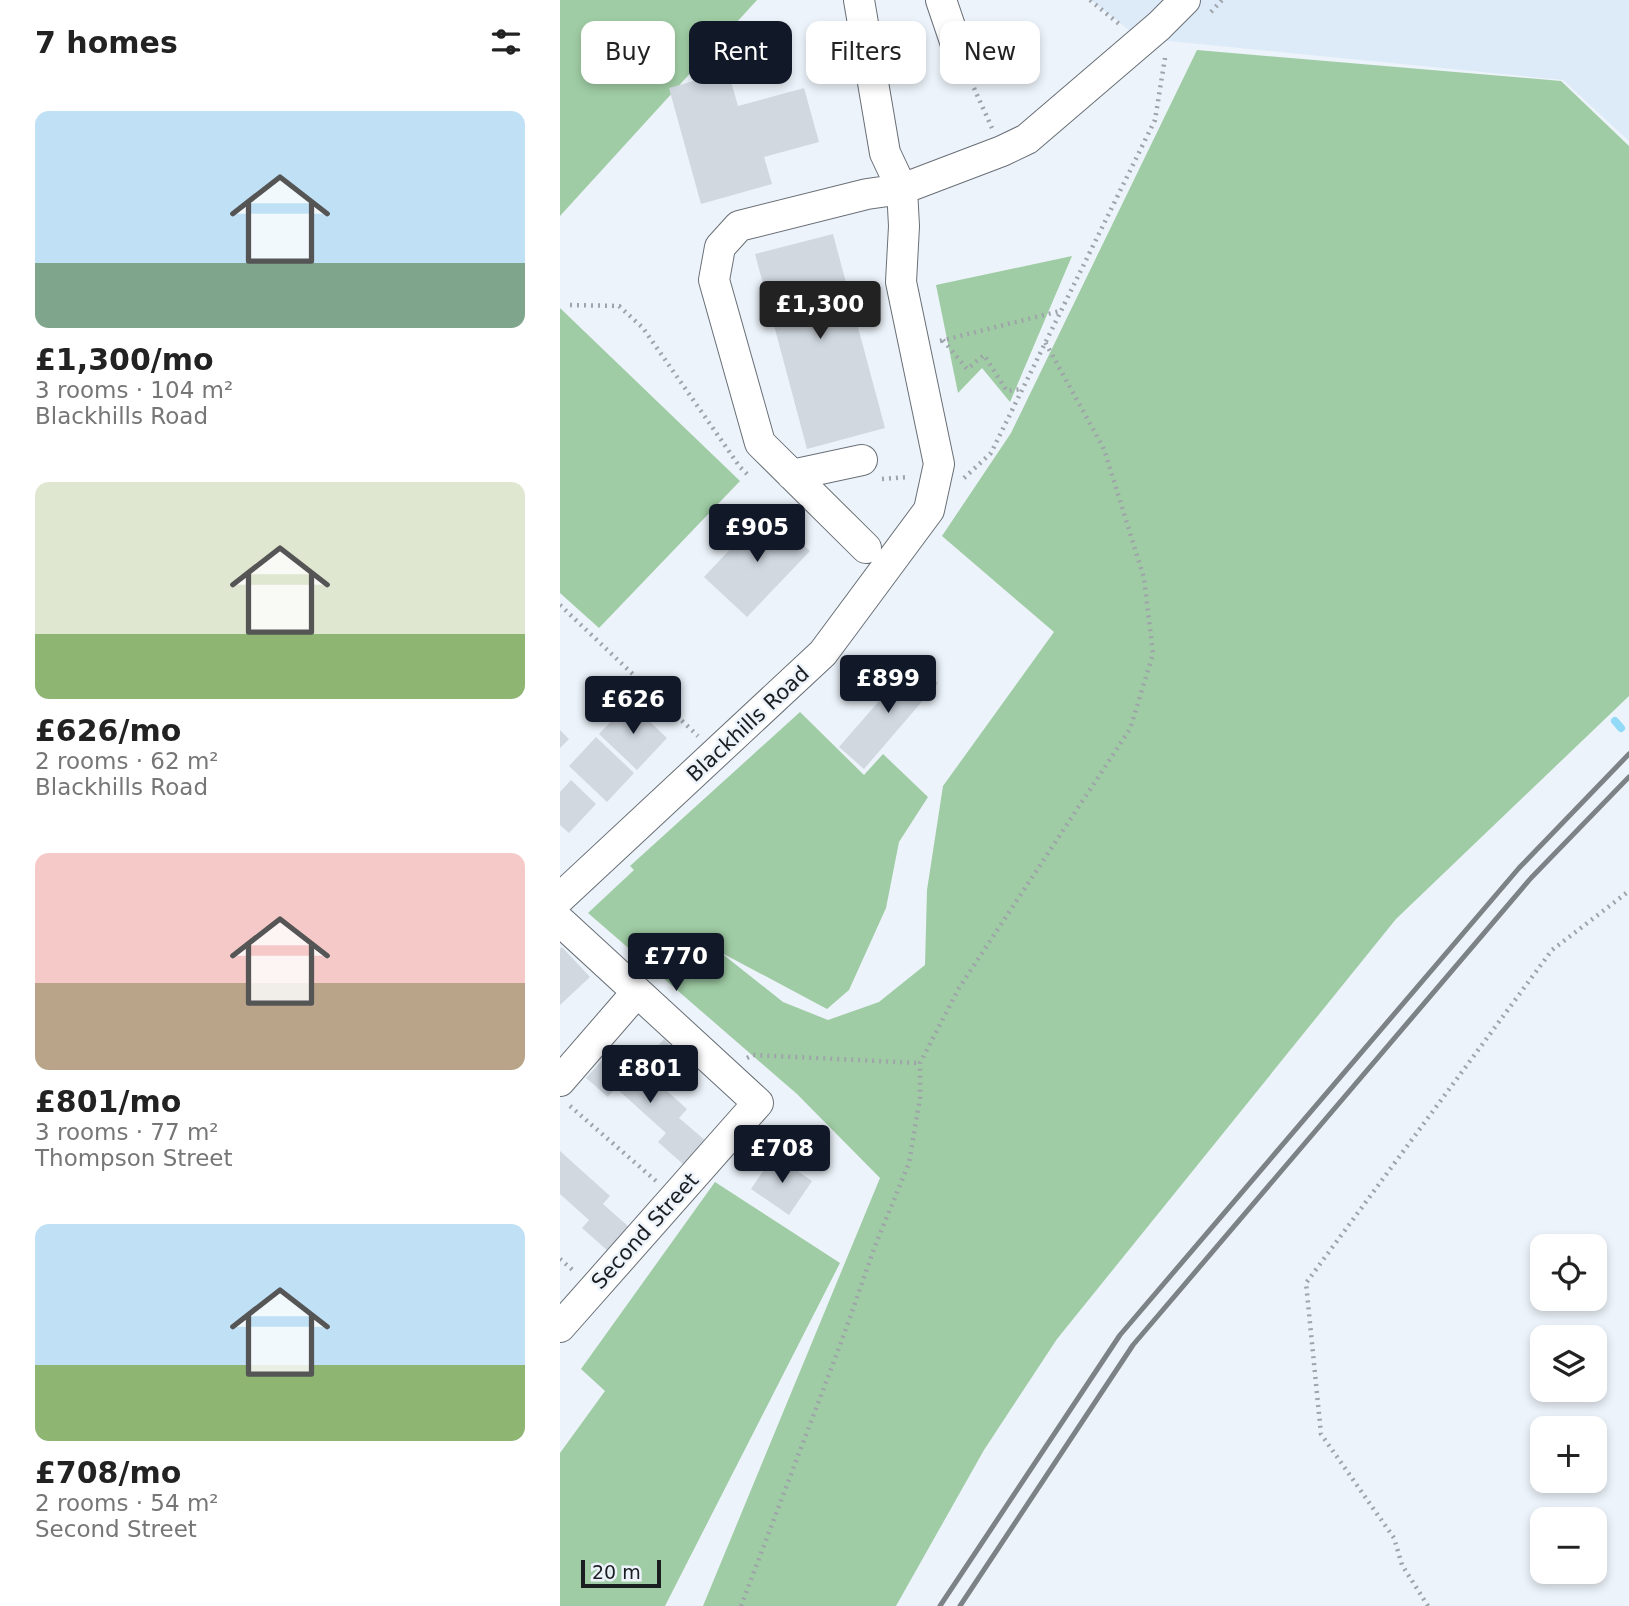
<!DOCTYPE html>
<html lang="en">
<head>
<meta charset="utf-8">
<style>
	body { margin:0; font-family:"DejaVu Sans",sans-serif; background:#f6f6f6; color:#222; height:100vh; display:flex; flex-direction:column; font-size:26px; white-space:nowrap }
	* { box-sizing:border-box; margin:0 }
	p { font-size:23px; color:#767676 }
	.icon { flex:none; width:38px; height:38px; fill:none; stroke:currentColor; stroke-width:2; stroke-linecap:round; stroke-linejoin:round }
	.map { position:relative; flex:1; overflow:hidden }
	.side { display:flex; flex-direction:column; background:#fff; width:560px }
	.side>* { flex:none }
	.hud { position:absolute; left:21px; top:21px; width:665px; height:63px; display:flex; gap:14px }
	.buttons { position:absolute; left:970px; top:1234px; display:grid; gap:14px }
	.buttons a { display:grid; place-items:center; width:77px; height:77px; border-radius:14px; background:#fff; box-shadow:0 4px 10px #0003; font-size:35px }
	.scale { position:absolute; left:21px; bottom:18px; width:80px; box-sizing:border-box; padding-left:7px; border:4px solid #1b1e20; border-top:0; font-size:19px; line-height:24px; white-space:nowrap; color:#1b1e20; -webkit-text-stroke:5px #ecf3fa; paint-order:stroke }
	.price { position:absolute; translate:-50% -60px; padding:0 16px; border-radius:7px; background:#111827; color:#fff; font-size:23px; line-height:46px; filter:drop-shadow(0 2px 4px #0008) }
	.price::after { content:''; position:absolute; left:50%; top:42px; width:21px; height:16px; margin-left:-10px; background:inherit; clip-path:polygon(0 0,100% 0,50% 100%) }
	.price.on { background:#222; color:#fff }
	ul { padding:0; list-style:none }
	li { display:grid; align-content:center; gap:14px; height:371px; padding:0 35px }
	li span { display:grid; place-items:center; height:217px; border-radius:14px; color:#555 }
	li>.icon { margin-inline-start:auto }
	span .icon { width:126px; height:126px; fill:#fffc; stroke-width:1 }
	li b { font-size:30px }
	h2 { display:flex; justify-content:space-between; align-items:center; height:84px; padding:0 35px; font-size:30px }
	.pill { padding:0 24px; border-radius:14px; background:#fff; box-shadow:0 4px 10px #0003; font-size:24px; line-height:63px }
	.pill.on { background:#111827; color:#fff }
	main { display:flex; flex:1; min-height:0 }
	.map>svg:first-child { display:block }
	.built { fill:#ddeaf8 }
	.green { fill:#9fcca4 }
	.lines { fill:none; stroke-linecap:round; stroke-linejoin:round }
	.stream { stroke:#93daf9; stroke-width:8 }
	.building { fill:#d1d8e0 }
	.minor-casing { stroke:#696f76; stroke-width:32 }
	.path { stroke:#9ea4a9; stroke-width:4.5; stroke-dasharray:2 5; stroke-linecap:butt }
	.minor { stroke:#fff; stroke-width:30 }
	.rail { stroke:#7d8286; stroke-width:5 }
	.labels { text-anchor:middle; dominant-baseline:central; stroke-width:5; stroke-linejoin:round; paint-order:stroke }
	.street-label { font-size:21px; fill:#1b1e20; stroke:#ecf3fa }
</style>
</head>
<body>
<main>
<section class="side">
<h2>7 homes<svg class="icon" aria-label="filters" viewBox="0 0 24 24"><path d="M4 7h16M4 17h16"/><circle cx="9" cy="7" r="2"/><circle cx="15" cy="17" r="2"/></svg></h2>
<ul>
<li><span style="background:linear-gradient(#bfe0f5 70%,#7fa58c 0)"><svg class="icon" aria-label="home" viewBox="0 0 24 24"><path d="M3 11l9-7 9 7M6 9v11h12V9"/></svg></span><div><b>£1,300/mo</b><p>3 rooms · 104 m²</p><p>Blackhills Road</p></div></li>
<li><span style="background:linear-gradient(#dfe7d0 70%,#8fb573 0)"><svg class="icon" aria-label="home" viewBox="0 0 24 24"><path d="M3 11l9-7 9 7M6 9v11h12V9"/></svg></span><div><b>£626/mo</b><p>2 rooms · 62 m²</p><p>Blackhills Road</p></div></li>
<li><span style="background:linear-gradient(#f6c9c9 60%,#b9a48a 0)"><svg class="icon" aria-label="home" viewBox="0 0 24 24"><path d="M3 11l9-7 9 7M6 9v11h12V9"/></svg></span><div><b>£801/mo</b><p>3 rooms · 77 m²</p><p>Thompson Street</p></div></li>
<li><span style="background:linear-gradient(#bfe0f5 65%,#8fb573 0)"><svg class="icon" aria-label="home" viewBox="0 0 24 24"><path d="M3 11l9-7 9 7M6 9v11h12V9"/></svg></span><div><b>£708/mo</b><p>2 rooms · 54 m²</p><p>Second Street</p></div></li>
</ul>
</section>
<div class="map">
<svg width="1069" height="1606" viewBox="0 0 1069 1606">
	<rect width="100%" height="100%" fill="#ecf3fa"/>
	<!-- built -->
	<path class="built" d="M531 0H1069V141L1003 80 579 38Z"/>
	<!-- green -->
	<path class="green" d="M0 0H197L0 216Z
		M637 50 1001 81 1069 146V696L836 919 497 1339 424 1450 336 1606H143L320 1178 237 1094 28 913 74 870 70 866 240 712 304 775 323 754 368 797 339 842 326 908 289 990 267 1009 160 952 223 1002 268 1020 319 1002 365 965 367 890 383 786 494 632 382 536 451 433Z
		M512 256 450 402 422 368 398 393 376 285Z
		M0 308 180 481 39 628 0 593Z
		M155 1182 280 1263 105 1606H0V1453L45 1391 21 1369Z"/>
	<g class="lines">
		<!-- stream -->
		<path class="stream" d="M1055 721 1061 728"/>
	</g>
	<!-- building -->
	<path class="building" d="M207 43 214 71 182 79 175 51Z
		M168 71 178 106 244 88 259 142 204 157 212 184 141 204 109 88Z
		M273 234 325 428 247 449 195 254Z
		M207 510 250 551 187 617 144 577Z
		M353 662 378 683 304 769 279 747Z
		M69 702 107 738 77 770 39 734Z
		M0 730 9 739 0 748Z
		M36 737 74 773 47 802 9 766Z
		M11 780 36 804 9 833 0 825V792Z
		M2 947 30 977 0 1005V949Z
		M104 1039 117 1052 103 1067 90 1055Z
		M48 1054 69 1073 77 1064 127 1109 119 1118 146 1141 124 1165 98 1142 106 1133 56 1088 48 1097 26 1078Z
		M0 1151 50 1196 43 1204 69 1227 48 1251 22 1228 29 1220 0 1194Z
		M214 1155 252 1181 229 1215 191 1189Z"/>
	<g class="lines">
		<!-- minor casing -->
		<g class="minor-casing">
			<path id="minor" d="M381 0 403 65
				M232 475 302 460
				M306 548 200 443 154 280 160 247 179 226 307 194 342 189 442 151 467 139 599 26 625 0
				M0 898 263 653 369 510 379 464 341 282 344 226 342 189 325 153 299 0
				M0 921 198 1103 0 1327
				M0 1081 77 992"/>
		</g>
		<!-- path -->
		<path class="path" d="M530 0 559 24
			M651 12 662 0
			M414 88 432 128
			M10 305 59 306 83 328 180 467 187 474
			M383 340 407 369 424 355 447 391 462 389
			M380 341 500 311
			M404 478 431 453 595 120 605 58
			M322 479 348 477
			M0 605 138 736
			M187 1058 193 1055 360 1063
			M10 1106 96 1181
			M0 1259 15 1272
			M181 1606 282 1340 315 1246 349 1163 360 1098V1063L399 988 570 729 593 654 584 578 544 449 485 342
			M868 1606 842 1565 834 1538 761 1434 746 1283 992 950 1069 891"/>
		<!-- minor -->
		<use href="#minor" class="minor"/>
		<!-- rail -->
		<path class="rail" d="M380 1606 560 1335 959 868 1069 754
			M400 1606 573 1345 971 878 1069 777"/>
	</g>
	<g class="labels">
		<!-- street labels -->
		<g class="street-label">
			<text transform="translate(188 724) rotate(-43)">Blackhills Road</text>
			<text transform="translate(85 1231) rotate(-48)">Second Street</text>
		</g>
	</g>
</svg>
<div class="buttons">
<a><svg class="icon" aria-label="locate" viewBox="0 0 24 24"><circle cx="12" cy="12" r="6"/><path d="M12 2v4M12 18v4M2 12h4M18 12h4"/></svg></a>
<a><svg class="icon" aria-label="layers" viewBox="0 0 24 24"><path d="M12 4l9 5-9 5-9-5zM3 14l9 5 9-5"/></svg></a>
<a>+</a>
<a>−</a>
</div>
<div class="scale">20 m</div>
<b class="price on" style="left:260px;top:341px">£1,300</b>
<b class="price" style="left:197px;top:564px">£905</b>
<b class="price" style="left:328px;top:715px">£899</b>
<b class="price" style="left:73px;top:736px">£626</b>
<b class="price" style="left:116px;top:993px">£770</b>
<b class="price" style="left:90px;top:1105px">£801</b>
<b class="price" style="left:222px;top:1185px">£708</b>
<div class="hud">
<a class="pill">Buy</a>
<a class="pill on">Rent</a>
<a class="pill">Filters</a>
<a class="pill">New</a>
</div>
</div>
</main>
</body>
</html>
